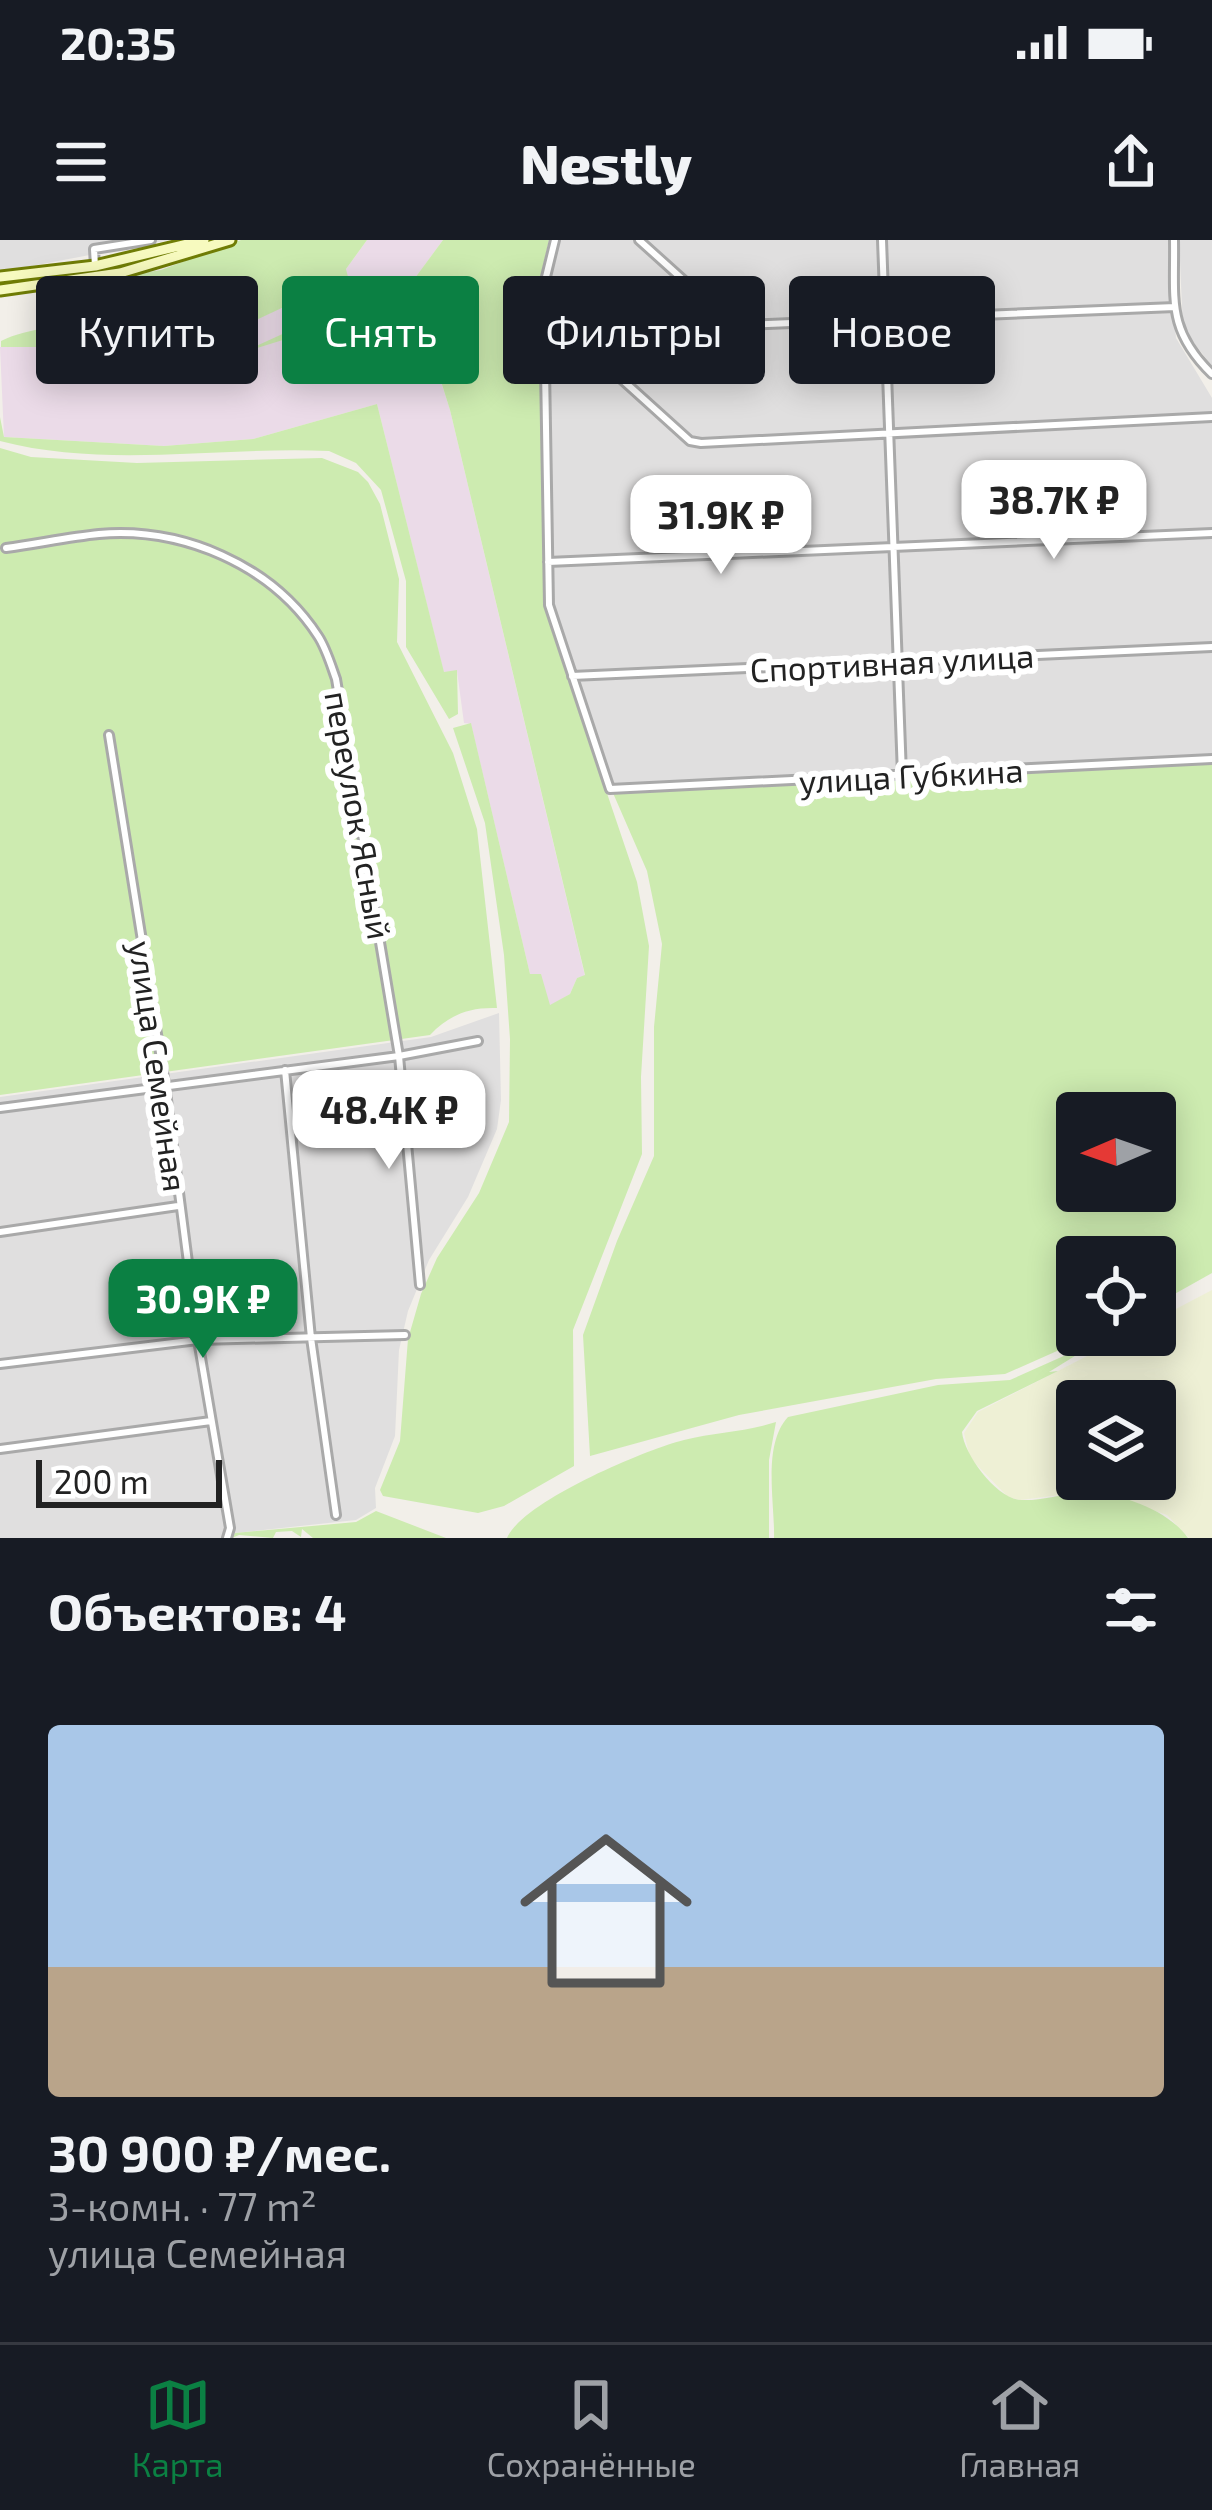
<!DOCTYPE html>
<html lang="ru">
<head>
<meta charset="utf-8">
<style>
	body { margin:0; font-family:"Exo 2",sans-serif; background:#242831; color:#f1f3f6; height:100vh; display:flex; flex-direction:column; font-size:45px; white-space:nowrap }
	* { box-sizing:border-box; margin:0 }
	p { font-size:39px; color:#9ea1a6 }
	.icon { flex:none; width:66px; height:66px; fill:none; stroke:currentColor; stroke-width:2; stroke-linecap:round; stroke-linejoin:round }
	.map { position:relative; height:1298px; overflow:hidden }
	.drawer { display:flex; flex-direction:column; background:#171b24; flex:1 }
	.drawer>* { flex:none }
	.top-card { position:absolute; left:36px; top:36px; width:1140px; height:108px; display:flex; gap:24px }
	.needle { width:78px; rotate:268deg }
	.tools { position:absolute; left:1056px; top:852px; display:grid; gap:24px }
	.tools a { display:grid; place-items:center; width:120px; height:120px; border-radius:12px; background:#171b24; box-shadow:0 6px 30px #0003; font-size:60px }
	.scale { position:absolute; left:36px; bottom:30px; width:186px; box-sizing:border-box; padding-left:12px; border:6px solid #222; border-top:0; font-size:33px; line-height:42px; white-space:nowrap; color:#222; -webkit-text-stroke:9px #fff; paint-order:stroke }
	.price { position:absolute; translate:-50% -102px; padding:0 27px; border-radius:24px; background:#fff; color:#222; font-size:39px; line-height:78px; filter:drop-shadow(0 3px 6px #0008) }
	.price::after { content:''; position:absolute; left:50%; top:72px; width:36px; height:27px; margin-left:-18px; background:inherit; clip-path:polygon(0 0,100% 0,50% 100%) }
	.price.selected { background:#0b8043; color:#fff }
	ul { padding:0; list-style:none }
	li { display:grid; align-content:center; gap:24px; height:636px; padding:0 48px }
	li+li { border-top:3px solid #363941 }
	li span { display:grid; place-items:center; height:372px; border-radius:12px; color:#555 }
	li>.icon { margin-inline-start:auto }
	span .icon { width:216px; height:216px; fill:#fffc; stroke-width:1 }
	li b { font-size:51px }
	h2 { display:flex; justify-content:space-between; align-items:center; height:144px; padding:0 48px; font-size:51px }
	.chip { padding:0 42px; border-radius:12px; background:#171b24; box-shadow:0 6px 30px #0003; font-size:42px; line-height:108px }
	.chip.selected { background:#0b8043; color:#fff }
	.status { display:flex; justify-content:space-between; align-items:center; height:84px; padding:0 60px; background:#171b24; direction:ltr }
	.status svg { height:33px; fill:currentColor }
	header { display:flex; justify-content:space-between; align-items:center; height:156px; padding:0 48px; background:#171b24; font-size:54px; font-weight:800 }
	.tabs { display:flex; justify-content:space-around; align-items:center; height:168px; border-top:3px solid #363941; background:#171b24; font-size:33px; color:#9ea1a6 }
	.tabs a { display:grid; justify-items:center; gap:6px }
	.tabs .selected { color:#0b8043 }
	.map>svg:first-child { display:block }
	.residential { fill:#e0dfdf }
	.industrial { fill:#ebdbe8 }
	.farmland { fill:#eef0d5; fill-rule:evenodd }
	.grass { fill:#cdebb0; fill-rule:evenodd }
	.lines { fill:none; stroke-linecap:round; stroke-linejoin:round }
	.minor-casing { stroke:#a9a9a9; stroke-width:12 }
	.secondary-casing { stroke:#707d05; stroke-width:15 }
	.minor { stroke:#fff; stroke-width:6 }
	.secondary { stroke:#f7fabf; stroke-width:9 }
	.labels { text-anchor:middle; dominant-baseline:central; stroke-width:12; stroke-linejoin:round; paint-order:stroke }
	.street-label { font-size:33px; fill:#222; stroke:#fff }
</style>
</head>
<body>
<div class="status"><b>20:35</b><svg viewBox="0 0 49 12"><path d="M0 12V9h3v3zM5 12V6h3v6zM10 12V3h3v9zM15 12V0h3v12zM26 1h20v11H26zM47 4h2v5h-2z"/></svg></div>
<header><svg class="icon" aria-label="menu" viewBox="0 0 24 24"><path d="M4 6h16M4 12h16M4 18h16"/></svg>Nestly<svg class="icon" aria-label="share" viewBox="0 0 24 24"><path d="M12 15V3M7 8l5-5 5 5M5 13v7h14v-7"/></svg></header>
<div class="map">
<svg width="1212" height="1298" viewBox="0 0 1212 1298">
	<rect width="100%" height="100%" fill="#f2efe9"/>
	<!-- residential -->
	<path class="residential" d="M0 0H169L0 32Z
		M559 0H1169L1176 98 1212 158V515L613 544 554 366 548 79 550 41Z
		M1179 0H1212V126L1183 89Z
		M499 773 501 860 497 889 468 957 429 1020 408 1071 399 1110 395 1196 375 1248 376 1268 356 1280 235 1293 232 1298H0V857L431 797Z"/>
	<!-- industrial -->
	<path class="industrial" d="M367 0H443L416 37 428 41 445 105 444 116 434 120 450 170 585 736 577 738 570 754 550 766 530 734 471 484 464 483 457 431 444 433 377 164 253 199 164 206 4 197 0 107H39L40 102 61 101 72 111 73 121 199 124 195 108 347 37 346 29Z"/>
	<!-- farmland -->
	<path class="farmland" d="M1212 1050V1298H1189L1167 1275 1127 1261 1083 1252 1020 1260 1008 1257 970 1218 964 1193 978 1172 1128 1095H1155V1080ZM1077 1161H1155V1239H1077Z"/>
	<!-- grass -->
	<path class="grass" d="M241 0H367L346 29 348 37 196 108 200 124 72 121V111L62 110 60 101H41L40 107H1V101C26 88 69 85 98 82L95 51H100L107 106 145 103 136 34 161 30Z
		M443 0H549L540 39 539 73 544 367 637 642 649 706 641 837 642 914 573 1090 574 1226 504 1266 478 1273 383 1256 380 1250 400 1201 408 1099 421 1054 437 1018 479 953 509 882 510 799 504 715 485 583 453 488 471 483 530 734H541L550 765 570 754 577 738 585 735 450 170 434 119 444 116 445 104 428 41 415 38Z
		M392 44 399 51 373 59 375 67 301 88 302 94 241 113Z
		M377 164 444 432 457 430 458 474 449 479 406 407V341L381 250 356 223 329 211C220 206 107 229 0 201V177L4 197 164 206 253 199Z
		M0 208 31 217 137 223 322 218 358 232 368 242 380 264 399 339 397 402 453 513 477 589 497 768C469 767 449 775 430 795L0 855Z
		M1212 524V1033L1155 1065V1017H1077V1095H1093L1005 1134 936 1139 739 1175 590 1216 583 1095 617 1001 654 916V787L662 704 647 631 613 553ZM1077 873H1155V951H1077Z
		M1104 1098 1049 1132 1058 1131 977 1171 962 1192C964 1215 997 1259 1021 1260 1040 1261 1059 1255 1077 1253 1114 1250 1167 1268 1188 1298H774C775 1263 762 1205 788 1177L938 1145 1010 1140Z
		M776 1182 769 1220V1298H507C522 1262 644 1210 684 1200 715 1192 745 1192 776 1182Z
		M376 1271 446 1298H313L302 1289 301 1297 292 1291 276 1292 273 1298 239 1295 232 1298 235 1293 356 1282Z"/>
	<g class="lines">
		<!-- minor casing -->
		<g class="minor-casing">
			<path id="minor" d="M555 0 545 41 544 69 549 365 610 549 1212 519
				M639 0 730 82 742 85 1175 67
				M882 0 902 535
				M1174 0C1175 59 1166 89 1212 134
				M95 26 94 9 151 0
				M544 69 690 201 701 203 1212 177
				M6 308C37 304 68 297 99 294 182 287 271 324 318 396 326 408 331 425 336 439L399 816 420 1045
				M548 322 1212 293
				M572 436 1212 407
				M109 495 165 844 198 1100 230 1288 227 1298
				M285 830 311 1098 336 1275
				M0 868 399 816 478 801
				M0 992 178 966
				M0 1124 198 1100 405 1095
				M0 1209 211 1181"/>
		</g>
		<!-- secondary casing -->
		<g class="secondary-casing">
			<path id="secondary" d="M0 37 95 26 204 0
				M0 50 120 33 230 0"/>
		</g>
		<!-- minor -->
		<use href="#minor" class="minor"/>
		<!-- secondary -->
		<use href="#secondary" class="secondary"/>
	</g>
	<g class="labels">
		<!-- street labels -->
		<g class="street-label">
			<text transform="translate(892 422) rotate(-3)">Спортивная улица</text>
			<text transform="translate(911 535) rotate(-3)">улица Губкина</text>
			<text transform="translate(359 575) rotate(80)">переулок Ясный</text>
			<text transform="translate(159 826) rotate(82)">улица Семейная</text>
		</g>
	</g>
</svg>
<div class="tools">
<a><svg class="needle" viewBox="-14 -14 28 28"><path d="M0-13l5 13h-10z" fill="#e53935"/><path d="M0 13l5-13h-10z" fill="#9ea1a6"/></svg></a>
<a><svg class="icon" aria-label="locate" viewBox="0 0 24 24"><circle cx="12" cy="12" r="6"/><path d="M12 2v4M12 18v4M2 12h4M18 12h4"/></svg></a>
<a><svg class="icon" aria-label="layers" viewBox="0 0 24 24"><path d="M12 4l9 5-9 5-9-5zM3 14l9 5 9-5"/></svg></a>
</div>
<div class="scale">200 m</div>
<b class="price" style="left:1054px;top:322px">38.7K ₽</b>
<b class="price" style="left:721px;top:337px">31.9K ₽</b>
<b class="price" style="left:389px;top:932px">48.4K ₽</b>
<b class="price selected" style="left:203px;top:1121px">30.9K ₽</b>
<div class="top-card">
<a class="chip">Купить</a>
<a class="chip selected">Снять</a>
<a class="chip">Фильтры</a>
<a class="chip">Новое</a>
</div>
</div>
<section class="drawer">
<h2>Объектов: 4<svg class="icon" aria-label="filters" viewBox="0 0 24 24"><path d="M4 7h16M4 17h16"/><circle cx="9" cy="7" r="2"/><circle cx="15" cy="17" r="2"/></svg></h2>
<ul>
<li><span style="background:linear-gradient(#a9c7e8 65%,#b9a48a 0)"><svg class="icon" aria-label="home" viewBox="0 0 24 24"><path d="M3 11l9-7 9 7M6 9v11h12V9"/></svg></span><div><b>30 900 ₽/мес.</b><p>3-комн. · 77 m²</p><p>улица Семейная</p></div></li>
</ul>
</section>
<nav class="tabs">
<a class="selected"><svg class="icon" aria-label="map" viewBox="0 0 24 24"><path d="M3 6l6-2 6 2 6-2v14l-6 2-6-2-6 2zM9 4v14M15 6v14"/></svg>Карта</a>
<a><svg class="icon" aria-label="saved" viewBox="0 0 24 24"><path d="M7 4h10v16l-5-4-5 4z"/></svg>Сохранённые</a>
<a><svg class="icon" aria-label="home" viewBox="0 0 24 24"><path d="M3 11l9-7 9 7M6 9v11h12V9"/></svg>Главная</a>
</nav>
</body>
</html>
